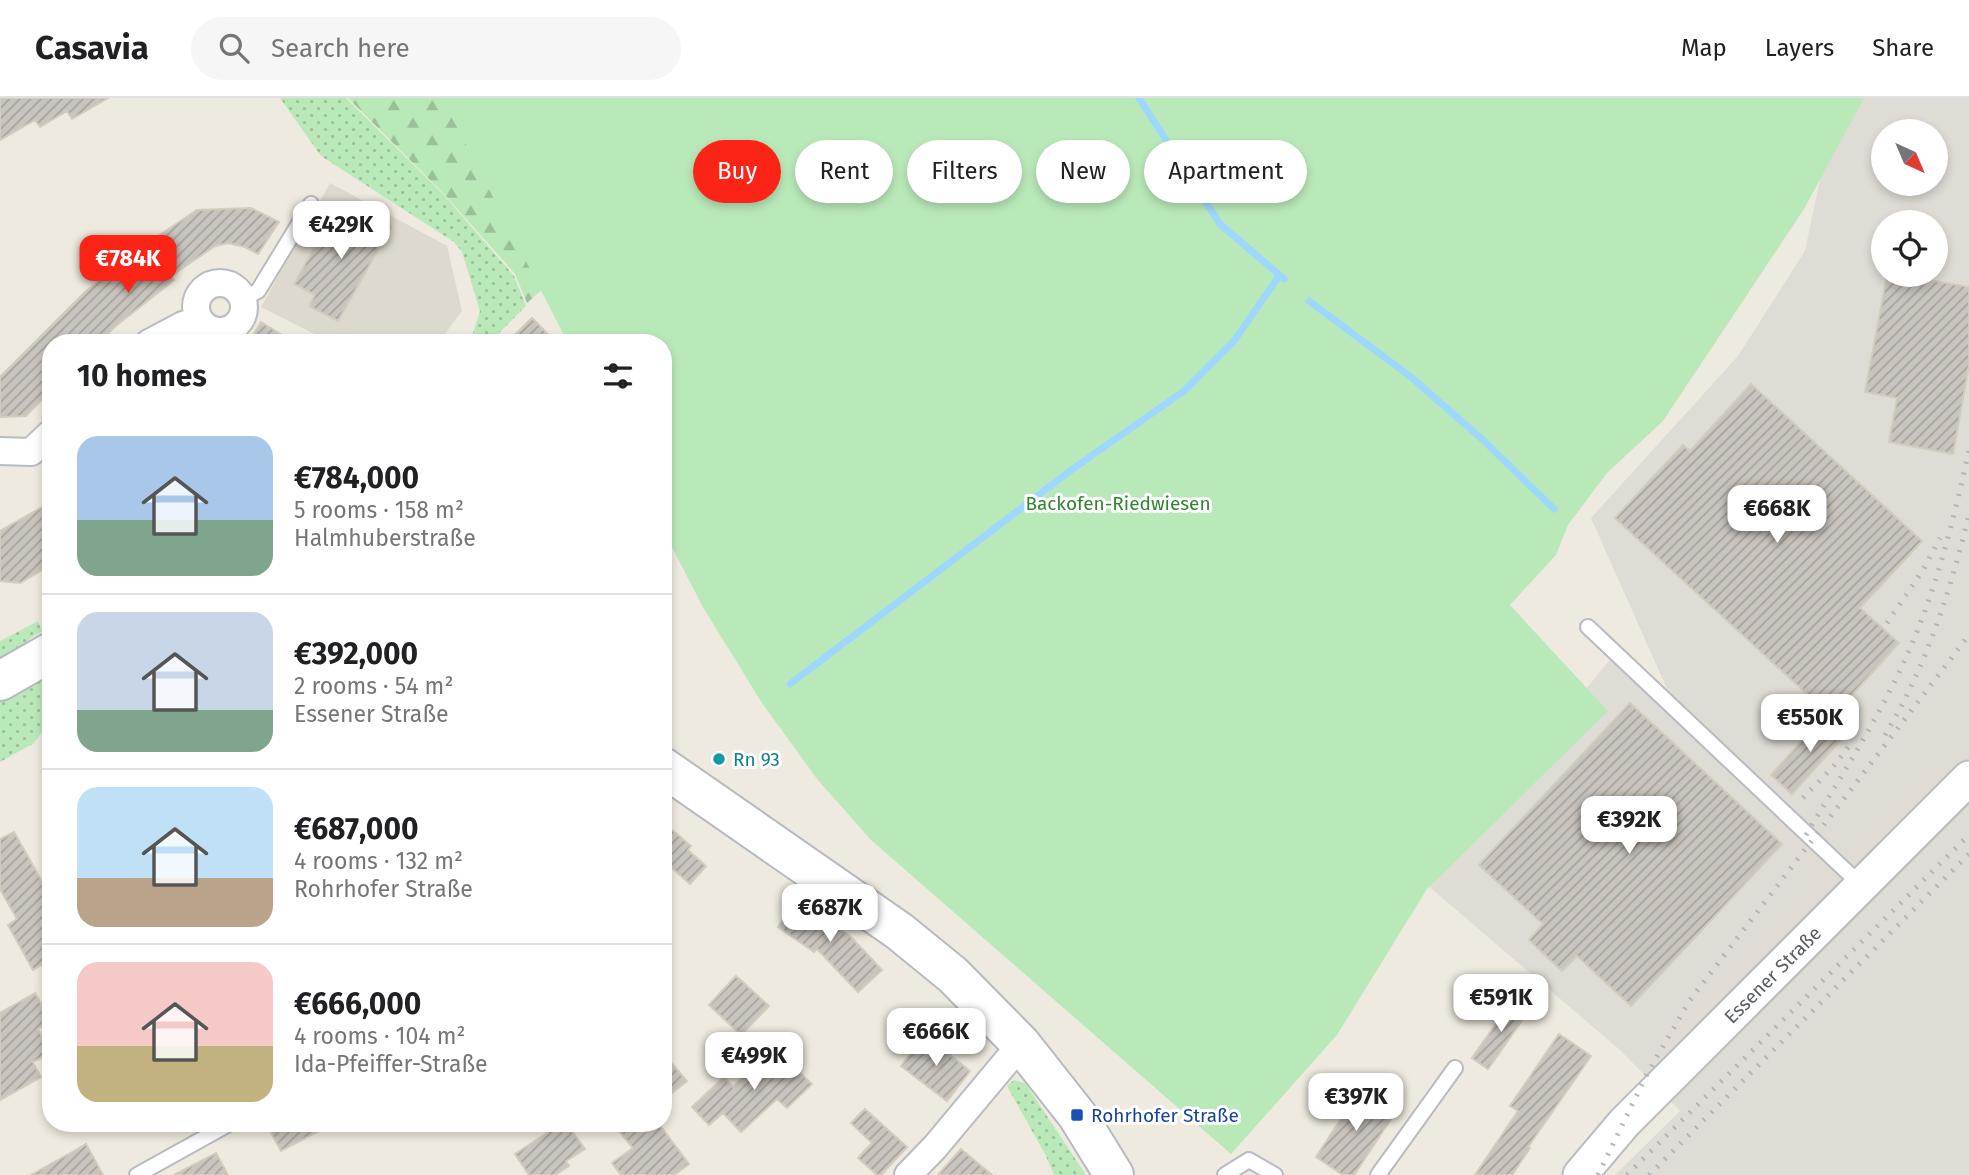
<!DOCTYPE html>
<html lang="en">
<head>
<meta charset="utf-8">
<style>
	body { margin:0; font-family:"Fira Sans",sans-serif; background:#f6f6f6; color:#202124; height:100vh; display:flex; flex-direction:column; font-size:26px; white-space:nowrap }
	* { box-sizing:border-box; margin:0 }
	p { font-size:23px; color:#757577 }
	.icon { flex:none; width:38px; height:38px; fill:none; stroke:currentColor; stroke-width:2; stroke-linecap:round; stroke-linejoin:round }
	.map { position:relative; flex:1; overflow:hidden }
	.side { position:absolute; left:42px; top:236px; width:630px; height:798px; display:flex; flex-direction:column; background:#fff; border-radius:28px; box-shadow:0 4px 10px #0003 }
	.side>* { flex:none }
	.guide { position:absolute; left:693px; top:42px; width:665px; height:63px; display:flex; gap:14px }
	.needle { width:46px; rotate:136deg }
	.tools { position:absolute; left:1871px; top:21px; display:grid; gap:14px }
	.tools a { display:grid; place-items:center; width:77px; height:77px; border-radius:50%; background:#fff; box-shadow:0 4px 10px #0003; font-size:35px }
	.price { position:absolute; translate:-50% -60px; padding:0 16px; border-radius:14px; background:#fff; color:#222; font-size:23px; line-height:46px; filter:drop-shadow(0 2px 4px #0008) }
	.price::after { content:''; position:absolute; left:50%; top:42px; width:21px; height:16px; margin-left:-10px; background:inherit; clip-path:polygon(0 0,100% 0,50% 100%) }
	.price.current { background:#fc2417; color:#fff }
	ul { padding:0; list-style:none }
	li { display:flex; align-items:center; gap:21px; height:175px; padding:0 35px }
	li+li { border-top:2px solid #e0e0e0 }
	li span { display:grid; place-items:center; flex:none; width:196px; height:140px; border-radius:21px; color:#555 }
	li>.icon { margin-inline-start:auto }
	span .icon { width:84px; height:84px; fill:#fffc; stroke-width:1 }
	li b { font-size:30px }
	h2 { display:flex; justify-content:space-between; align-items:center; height:84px; padding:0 35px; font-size:30px }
	.chip { padding:0 24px; border-radius:32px; background:#fff; box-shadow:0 4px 10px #0003; font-size:24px; line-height:63px }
	.chip.current { background:#fc2417; color:#fff }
	header { display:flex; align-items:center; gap:42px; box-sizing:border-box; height:98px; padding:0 35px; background:#fff; border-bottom:2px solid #e0e0e0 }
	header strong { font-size:33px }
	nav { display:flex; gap:38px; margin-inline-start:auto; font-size:24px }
	.search { width:490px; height:63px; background:#f6f6f6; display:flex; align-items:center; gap:18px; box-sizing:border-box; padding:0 24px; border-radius:38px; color:#757577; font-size:26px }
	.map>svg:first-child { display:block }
	.industrial { fill:#dedcd4; fill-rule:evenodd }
	.education { fill:#ddd9ce }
	.grass { fill:url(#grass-dots) }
	.forest { fill:url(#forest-firs) }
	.park { fill:#bae9b9 }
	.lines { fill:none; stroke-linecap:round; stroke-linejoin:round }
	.stream { stroke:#9ed7ff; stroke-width:7 }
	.building { fill:url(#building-hatch); stroke:#d3ccbd; stroke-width:2 }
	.service-casing { stroke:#b8bbc1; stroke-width:18 }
	.minor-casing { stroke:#b8bbc1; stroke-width:30 }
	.tertiary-casing { stroke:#b8bbc1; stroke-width:37 }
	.secondary-casing { stroke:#b6bac1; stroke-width:42 }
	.service { stroke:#fff; stroke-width:14 }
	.minor { stroke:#fff; stroke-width:26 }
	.tertiary { stroke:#fff; stroke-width:33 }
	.secondary { stroke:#fff; stroke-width:38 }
	.rail { stroke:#b4b5b6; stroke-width:5; stroke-dasharray:2 9; stroke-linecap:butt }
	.culture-dot { fill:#0f9aa8; stroke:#fff; stroke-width:2.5 }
	.transit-dot { fill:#1a4fb4; stroke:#fff; stroke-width:2.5 }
	.labels { text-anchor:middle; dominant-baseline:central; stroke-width:6; stroke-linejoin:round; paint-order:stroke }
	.park-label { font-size:19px; fill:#2c872e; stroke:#fff }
	.culture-label { font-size:19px; fill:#0d838f; stroke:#fff; text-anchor:start }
	.street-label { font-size:19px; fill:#595d63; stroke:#fff }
	.transit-label { font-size:19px; fill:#164399; stroke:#fff; text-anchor:start }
</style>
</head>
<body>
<header>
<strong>Casavia</strong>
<div class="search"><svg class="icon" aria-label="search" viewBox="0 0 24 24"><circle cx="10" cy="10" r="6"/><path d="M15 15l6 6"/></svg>Search here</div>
<nav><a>Map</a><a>Layers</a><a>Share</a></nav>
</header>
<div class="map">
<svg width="1969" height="1077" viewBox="0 0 1969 1077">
	<defs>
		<pattern id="grass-dots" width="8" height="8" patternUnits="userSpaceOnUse" patternTransform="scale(1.75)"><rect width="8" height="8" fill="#bae9b9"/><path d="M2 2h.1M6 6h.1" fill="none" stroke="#9ac09a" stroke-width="1.8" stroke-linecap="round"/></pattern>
		<pattern id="forest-firs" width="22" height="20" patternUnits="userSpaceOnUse" patternTransform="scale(1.75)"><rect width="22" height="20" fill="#bae9b9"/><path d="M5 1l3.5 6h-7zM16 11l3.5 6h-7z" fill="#9ac09a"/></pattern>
		<pattern id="building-hatch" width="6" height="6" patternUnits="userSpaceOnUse" patternTransform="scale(1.75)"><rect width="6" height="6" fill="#c9c4bd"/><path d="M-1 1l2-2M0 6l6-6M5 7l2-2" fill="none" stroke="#a6a29d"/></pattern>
	</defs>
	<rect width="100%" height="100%" fill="#eeeadf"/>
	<!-- industrial -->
	<path class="industrial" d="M1837 0H1969V1077H1615L1680 1013 1620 952 1426 786 1613 558 1672 602 1591 420 1738 258 1805 153ZM1883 33H1936V86H1883ZM1883 124H1936V177H1883Z"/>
	<!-- education -->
	<path class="education" d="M330 85 447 148 462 213 438 245H332L261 209Z"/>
	<!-- grass -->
	<path class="grass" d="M280 0H346L444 97 514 178 526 208 489 245H484L473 235 480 213 462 154 454 144 321 58Z
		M38 523 42 533 32 539 0 567V543Z
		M51 571V621L34 645 0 664V595Z
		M1014 982 1025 985 1086 1077H1054L1045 1056 1007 988Z"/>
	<!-- forest -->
	<path class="forest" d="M348 0H594L562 174 527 205 515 176 445 97Z"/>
	<!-- park -->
	<path class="park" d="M442 0H1864L1804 111 1663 323 1607 375 1568 427 1556 457 1510 507 1608 613 1427 791 1337 937 1231 1056 871 742 817 681 762 605 704 511 663 432V245H568Z"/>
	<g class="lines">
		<!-- stream -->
		<path class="stream" d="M1139 0 1220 126 1284 181
			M1309 203 1411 279 1483 342 1554 411
			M790 586 1074 370 1184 293 1234 243 1279 178"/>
	</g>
	<!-- building -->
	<path class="building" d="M0 0H108L72 21 67 13 40 29 35 22 0 42Z
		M251 110 279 124 258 156 245 149 228 145 215 148 171 178 174 182 117 227 98 245H51V292L26 318 0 319V279L86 193 146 146 197 112Z
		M335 112 356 124 362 113 391 129 338 223 309 208 315 197 294 186Z
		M1887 177H1902L1969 189V267L1953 356 1889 344 1897 300 1865 294Z
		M532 220 557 245H506Z
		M261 224 295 245H248Z
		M1751 286 1922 443 1860 510 1899 545 1832 619 1615 420 1683 347 1690 353Z
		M51 404V467L20 485 0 483V433Z
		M1630 605 1782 746 1631 908 1577 858 1562 873 1529 842 1543 826 1479 767Z
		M1827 615 1848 634 1792 696 1771 677Z
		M671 731 691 748 688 752 706 768 690 786 663 762V739Z
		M14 734 51 799V861L33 872 8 827 17 821 0 791V741Z
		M798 801 850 838 882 872 858 894 817 851 814 854 778 829Z
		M736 878 769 908 741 937 709 907Z
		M35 895 51 923 38 931 51 955 33 964 41 979 0 1002V915Z
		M1514 900 1530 911 1488 971 1472 960Z
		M1559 936 1591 958 1528 1049 1530 1050 1512 1077H1475L1518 1013 1510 1008Z
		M925 937 970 973 947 1003 901 968Z
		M771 948 812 986 787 1010 777 1001 741 1034 723 1015 709 1027 692 1009 724 979 733 989Z
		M663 955 687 983 663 1002Z
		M1362 989 1397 1012 1354 1077H1343L1316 1059Z
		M865 1011 907 1049 881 1077H877L858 1060 872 1045 851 1025Z
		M266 1026H332L281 1053Z
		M541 1026H567L585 1051 566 1063 569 1068 555 1077H529L515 1056 547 1035Z
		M613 1026H659L689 1066 674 1077H621L612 1065 633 1050Z
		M86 1046 103 1077H31L74 1053Z
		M961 1051 992 1077H938Z
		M216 1055 228 1077H174Z"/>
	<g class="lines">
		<!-- service casing -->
		<g class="service-casing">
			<path id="service" d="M242 201 258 193 311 106
				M1588 529 1861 787
				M137 1077 229 1026
				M1225 1077 1249 1062 1275 1077
				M1378 1077 1455 970"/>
		</g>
		<!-- minor casing -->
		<g class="minor-casing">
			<path id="minor" d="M196 209a24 24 0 1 1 48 0a24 24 0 1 1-48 0Z
				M149 245 183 227 200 222
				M0 353 31 354 51 335
				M908 1077 935 1049 1021 946"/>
		</g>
		<!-- tertiary casing -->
		<g class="tertiary-casing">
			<g id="tertiary">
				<path id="s1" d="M1580 1077 1624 1025 1969 680"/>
			</g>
		</g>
		<!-- secondary casing -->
		<g class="secondary-casing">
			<path id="secondary" d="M0 583 51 554
				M663 669 899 833 953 877 1021 946 1077 1017 1114 1077"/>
		</g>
		<!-- service -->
		<use href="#service" class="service"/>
		<!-- minor -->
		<use href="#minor" class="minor"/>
		<!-- tertiary -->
		<use href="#tertiary" class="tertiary"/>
		<!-- secondary -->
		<use href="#secondary" class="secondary"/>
		<!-- rail -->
		<path class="rail" d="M1887 525 1923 472 1940 440
			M1885 637C1926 569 1951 492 1969 416
			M1803 700 1833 669 1850 647
			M1806 737C1844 673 1885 611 1914 541 1939 481 1955 416 1969 352
			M1598 1077 1648 974 1690 902 1969 537
			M1627 1077 1969 737
			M1649 1077 1969 756"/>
	</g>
	<!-- markers -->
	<circle class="culture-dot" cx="719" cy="661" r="7"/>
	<rect class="transit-dot" x="1070" y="1010" width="14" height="14" rx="3.5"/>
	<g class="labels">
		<!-- park labels -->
		<g class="park-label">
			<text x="1118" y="405">Backofen-Riedwiesen</text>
		</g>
		<!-- culture labels -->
		<g class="culture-label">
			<text x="733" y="661">Rn 93</text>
		</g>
		<!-- street labels -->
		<g class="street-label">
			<text stroke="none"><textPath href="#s1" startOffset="278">Essener Straße</textPath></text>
		</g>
		<!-- transit labels -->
		<g class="transit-label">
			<text x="1091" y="1017">Rohrhofer Straße</text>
		</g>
	</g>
</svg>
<div class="tools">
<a><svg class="needle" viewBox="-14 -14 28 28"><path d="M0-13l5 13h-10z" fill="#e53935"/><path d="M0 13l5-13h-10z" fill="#757577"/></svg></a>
<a><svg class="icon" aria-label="locate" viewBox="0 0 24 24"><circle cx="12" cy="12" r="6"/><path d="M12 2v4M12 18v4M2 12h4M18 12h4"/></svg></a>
</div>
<b class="price" style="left:341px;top:163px">€429K</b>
<b class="price current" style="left:128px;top:197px">€784K</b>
<b class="price" style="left:1777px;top:447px">€668K</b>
<b class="price" style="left:1810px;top:656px">€550K</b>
<b class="price" style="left:1629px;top:758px">€392K</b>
<b class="price" style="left:830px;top:846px">€687K</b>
<b class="price" style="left:1501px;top:936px">€591K</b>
<b class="price" style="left:936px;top:970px">€666K</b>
<b class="price" style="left:754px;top:994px">€499K</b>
<b class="price" style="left:1356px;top:1035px">€397K</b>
<div class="guide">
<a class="chip current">Buy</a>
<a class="chip">Rent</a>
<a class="chip">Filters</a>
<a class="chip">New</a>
<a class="chip">Apartment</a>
</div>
<section class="side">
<h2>10 homes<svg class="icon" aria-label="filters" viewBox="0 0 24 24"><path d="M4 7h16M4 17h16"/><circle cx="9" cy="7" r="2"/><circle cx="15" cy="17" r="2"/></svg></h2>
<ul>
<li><span style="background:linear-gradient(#a9c7e8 60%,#7fa58c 0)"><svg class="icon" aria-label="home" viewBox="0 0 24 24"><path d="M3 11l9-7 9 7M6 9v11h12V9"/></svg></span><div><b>€784,000</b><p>5 rooms · 158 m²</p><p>Halmhuberstraße</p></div></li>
<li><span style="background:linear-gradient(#c9d6e8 70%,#7fa58c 0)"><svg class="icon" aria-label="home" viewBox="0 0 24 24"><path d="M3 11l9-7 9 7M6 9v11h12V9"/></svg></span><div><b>€392,000</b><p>2 rooms · 54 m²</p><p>Essener Straße</p></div></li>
<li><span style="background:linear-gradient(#bfe0f5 65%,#b9a48a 0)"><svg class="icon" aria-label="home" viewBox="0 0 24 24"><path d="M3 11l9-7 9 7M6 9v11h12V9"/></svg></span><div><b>€687,000</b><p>4 rooms · 132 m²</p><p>Rohrhofer Straße</p></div></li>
<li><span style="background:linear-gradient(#f6c9c9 60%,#c2b280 0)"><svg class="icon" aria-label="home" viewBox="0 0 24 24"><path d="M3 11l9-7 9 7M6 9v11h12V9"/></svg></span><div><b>€666,000</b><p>4 rooms · 104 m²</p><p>Ida-Pfeiffer-Straße</p></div></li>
</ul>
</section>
</div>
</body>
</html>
